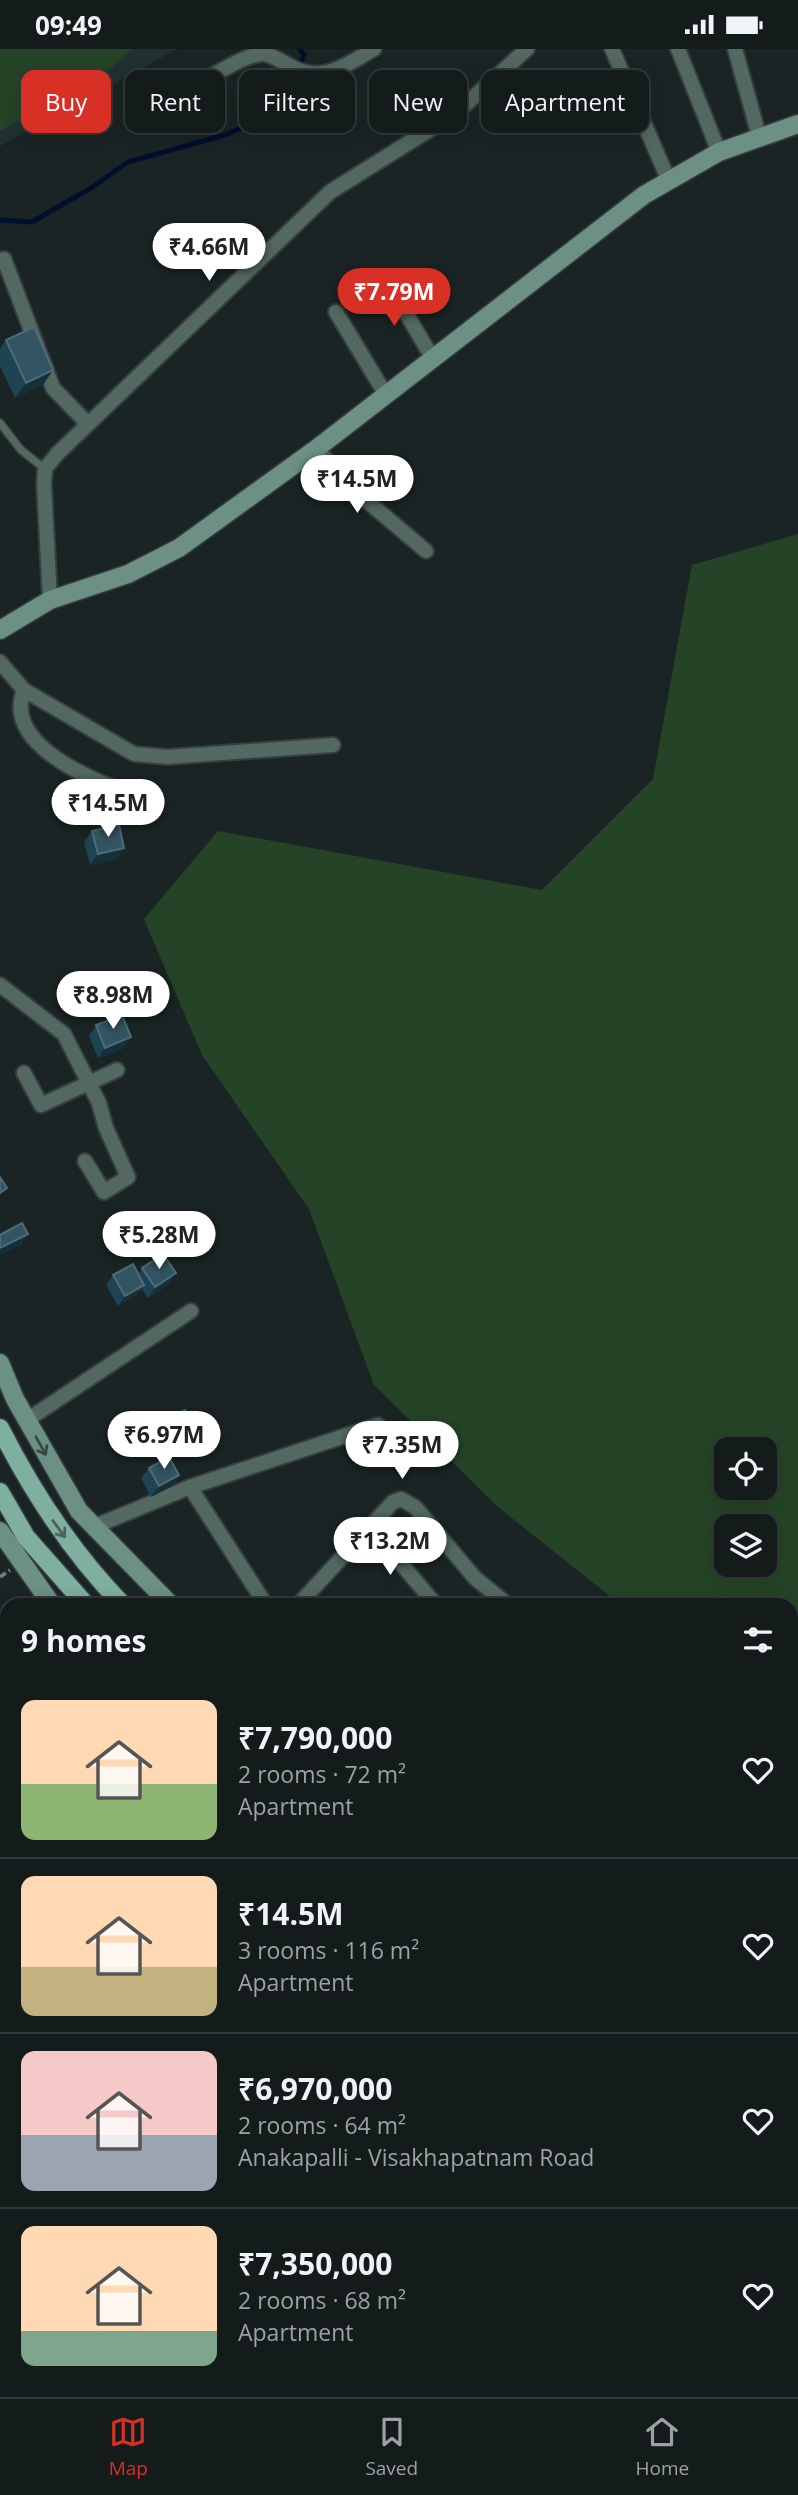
<!DOCTYPE html>
<html lang="en">
<head>
<meta charset="utf-8">
<style>
	body { margin:0; font-family:"Open Sans",sans-serif; background:#212828; color:#f1f3f6; height:100vh; display:flex; flex-direction:column; font-size:26px; white-space:nowrap }
	* { box-sizing:border-box; margin:0 }
	p { font-size:23px; color:#9da1a3 }
	.icon { flex:none; width:38px; height:38px; fill:none; stroke:currentColor; stroke-width:2; stroke-linecap:round; stroke-linejoin:round }
	.map { position:relative; flex:1; overflow:hidden }
	.sheet { position:absolute; left:0px; top:1549px; width:798px; height:800px; display:flex; flex-direction:column; background:#141b1b; border-radius:21px 21px 0 0; box-shadow:0 4px 18px #0003,0 0 0 2px #33393a }
	.sheet>* { flex:none }
	.top-card { position:absolute; left:21px; top:21px; width:756px; height:63px; display:flex; gap:14px }
	.fabs { position:absolute; left:714px; top:1388px; display:grid; gap:14px }
	.fabs a { display:grid; place-items:center; width:63px; height:63px; border-radius:14px; background:#141b1b; box-shadow:0 4px 18px #0003,0 0 0 2px #33393a; font-size:35px }
	.price { position:absolute; translate:-50% -60px; padding:0 16px; border-radius:24px; background:#fff; color:#222; font-size:23px; line-height:46px; filter:drop-shadow(0 2px 4px #0008) }
	.price::after { content:''; position:absolute; left:50%; top:42px; width:21px; height:16px; margin-left:-10px; background:inherit; clip-path:polygon(0 0,100% 0,50% 100%) }
	.price.active { background:#d93025; color:#fff }
	ul { padding:0; list-style:none }
	li { display:flex; align-items:center; gap:21px; height:175px; padding:0 21px }
	li+li { border-top:2px solid #33393a }
	li span { display:grid; place-items:center; flex:none; width:196px; height:140px; border-radius:14px; color:#555 }
	li>.icon { margin-inline-start:auto }
	span .icon { width:84px; height:84px; fill:#fffc; stroke-width:1 }
	li b { font-size:30px }
	h2 { display:flex; justify-content:space-between; align-items:center; height:84px; padding:0 21px; font-size:30px }
	.chip { padding:0 24px; border-radius:14px; background:#141b1b; box-shadow:0 4px 18px #0003,0 0 0 2px #33393a; font-size:24px; line-height:63px }
	.chip.active { background:#d93025; color:#fff }
	.status { display:flex; justify-content:space-between; align-items:center; height:49px; padding:0 35px; background:#141b1b; direction:ltr }
	.status svg { height:19px; fill:currentColor }
	.tab-bar { display:flex; justify-content:space-around; align-items:center; height:98px; border-top:2px solid #33393a; background:#141b1b; font-size:19px; color:#9da1a3 }
	.tab-bar a { display:grid; justify-items:center; gap:4px }
	.tab-bar .active { color:#d93025 }
	.map>svg:first-child { display:block }
	.built { fill:#203131 }
	.green { fill:#254427; fill-rule:evenodd }
	.lines { fill:none; stroke-linecap:round; stroke-linejoin:round }
	.stream { stroke:#000f2c; stroke-width:5 }
	.lane-casing { stroke:#363f3f; stroke-width:10 }
	.street-casing { stroke:#363f3f; stroke-width:18 }
	.secondary-casing { stroke:#363f3f; stroke-width:21 }
	.primary-casing { stroke:#363f3f; stroke-width:21 }
	.path { stroke:#757d7d; stroke-width:3.5; stroke-dasharray:7 3.5; stroke-linecap:butt }
	.lane { stroke:#526861; stroke-width:7 }
	.street { stroke:#526861; stroke-width:14 }
	.secondary { stroke:#6c9084; stroke-width:18 }
	.primary { stroke:#7fafa0; stroke-width:18 }
	.wall { fill:#1e4453 }
	.shaded-wall { fill:#14303a }
	.building { fill:#335563; stroke:#4e6c77; stroke-width:2 }
	.oneway { stroke:#364945 }
	.oneway2 { stroke:#48645e }
</style>
</head>
<body>
<div class="status"><b>09:49</b><svg viewBox="0 0 49 12"><path d="M0 12V9h3v3zM5 12V6h3v6zM10 12V3h3v9zM15 12V0h3v12zM26 1h20v11H26zM47 4h2v5h-2z"/></svg></div>
<div class="map">
<svg width="798" height="2348" viewBox="0 0 798 2348">
	<rect width="100%" height="100%" fill="#1b2424"/>
	<!-- built -->
	<path class="built" d="M0 0H177L0 97Z
		M0 2015 7 2030V2131L0 2115Z
		M100 2342H153L156 2348H103Z"/>
	<!-- green -->
	<path class="green" d="M0 0H133L112 18 0 82Z
		M798 485V1679L791 1675V1556H621L498 1458 374 1336 309 1160 202 1006 144 870 218 782 542 841 653 730 692 516ZM726 1400H765V1438H726ZM726 1477H765V1516H726Z"/>
	<g class="lines">
		<!-- stream -->
		<path class="stream" d="M0 171 32 173 91 139 128 113 225 86 266 68 284 50 304 6 300 0"/>
		<!-- lane casing -->
		<g class="lane-casing">
			<path id="lane" d="M0 374 21 401 45 420"/>
		</g>
		<!-- street casing -->
		<g class="street-casing">
			<path id="street" d="M612 0 669 132
				M678 0 719 103
				M735 0 759 87
				M189 40C206 31 246 4 264 5 273 6 285 15 294 19 325 34 347 15 374 0
				M4 210 53 339 88 375
				M386 230 433 310
				M336 263 386 346
				M316 400 367 452 426 502
				M50 551 44 435 45 420 57 405 330 143 456 64 527 0
				M0 613 24 641 134 705 168 708 333 696
				M24 641C3 694 87 729 125 743
				M0 936 64 985 99 1054 106 1079 128 1128 104 1143 85 1112
				M24 1024 41 1056 117 1021
				M27 1371 191 1262
				M190 1438 266 1556
				M93 1478 190 1438 378 1376
				M370 1478 436 1556
				M298 1556 393 1453 401 1450 415 1458 475 1529 508 1556
				M0 1619 7 1618
				M791 1746 798 1752
				M0 1788 7 1781
				M0 1914 7 1909
				M791 1946 798 1929
				M0 2075 7 2069
				M791 2287 798 2276
				M358 2342 363 2348
				M171 2348 178 2342
				M499 2348 505 2342
				M752 2348 757 2342"/>
		</g>
		<!-- secondary casing -->
		<g class="secondary-casing">
			<path id="secondary" d="M0 581 50 551 128 525 179 499 316 400 644 146 719 103 798 75
				M0 1314 15 1350 79 1462 171 1556
				M0 1482 52 1556
				M791 2121 798 2127
				M791 2240 798 2246"/>
		</g>
		<!-- primary casing -->
		<g class="primary-casing">
			<path id="primary" d="M0 1379C33 1444 72 1504 123 1556
				M0 1443 26 1488 86 1556
				M791 2155 798 2161
				M0 2159 7 2175
				M791 2201 798 2207
				M0 2205 7 2221
				M0 2275 7 2292
				M28 2342 31 2348
				M59 2342 62 2348
				M82 2342 85 2348"/>
		</g>
		<!-- path -->
		<path class="path" d="M0 1528 10 1521
			M0 2130 6 2144
			M0 2322 7 2338"/>
		<!-- lane -->
		<use href="#lane" class="lane"/>
		<!-- street -->
		<use href="#street" class="street"/>
		<!-- secondary -->
		<use href="#secondary" class="secondary"/>
		<!-- primary -->
		<use href="#primary" class="primary"/>
	</g>
	<!-- wall -->
	<path class="wall" d="M6 291 43 336 15 349 0 317V300Z
		M92 782 124 799 117 810 90 816 84 793Z
		M96 976 124 999 98 1009 89 987Z
		M142 1219 169 1235 148 1249 142 1240 137 1246 118 1257 106 1236 113 1226 138 1225Z
		M169 1370 197 1384 189 1395 174 1403 162 1380Z
		M149 1419 179 1426 172 1437 151 1448 141 1429Z
		M798 2294V2317L791 2311V2303Z
		M765 2342H791L798 2348H768L764 2344Z"/>
	<!-- shaded-wall -->
	<path class="shaded-wall" d="M53 321 43 336 15 349 26 334Z
		M124 799 117 810 90 816 98 805Z
		M131 988 124 999 98 1009 105 999Z
		M28 1185 21 1196 0 1206V1199Z
		M176 1224 169 1235 148 1249 155 1238Z
		M144 1236 137 1246 118 1257 125 1247Z
		M197 1384 189 1395 174 1403 182 1393Z
		M179 1426 172 1437 151 1448 159 1437Z
		M7 1687V1694L0 1699V1693Z"/>
	<!-- building -->
	<path class="building" d="M34 278 53 321 26 334 6 291Z
		M119 776 124 799 98 805 92 782Z
		M122 966 131 988 105 999 96 976Z
		M0 1128 7 1139 0 1144Z
		M22 1174 28 1185 0 1199V1186Z
		M163 1205 176 1224 155 1238 142 1219Z
		M133 1215 144 1236 125 1247 113 1226Z
		M185 1361 197 1384 182 1393 169 1370Z
		M169 1408 179 1426 159 1437 149 1419Z
		M7 1643V1687L0 1693V1649Z
		M791 2029 797 2034 791 2040Z
		M791 2312 798 2319V2348H786L779 2342H791Z"/>
	<!-- one-way arrows -->
	<defs><path id="oneway-shaft" d="M-6 0H5M1.5-3L5.5 0L1.5 3" fill="none" stroke-width="1.6" stroke-linecap="round" stroke-linejoin="round" transform="scale(1.75)"/></defs>
	<use class="oneway" href="#oneway-shaft" transform="translate(41 1397) rotate(61)"/>
	<use class="oneway2" href="#oneway-shaft" transform="translate(59 1480) rotate(54)"/>
</svg>
<div class="fabs">
<a><svg class="icon" aria-label="locate" viewBox="0 0 24 24"><circle cx="12" cy="12" r="6"/><path d="M12 2v4M12 18v4M2 12h4M18 12h4"/></svg></a>
<a><svg class="icon" aria-label="layers" viewBox="0 0 24 24"><path d="M12 4l9 5-9 5-9-5zM3 14l9 5 9-5"/></svg></a>
</div>
<b class="price" style="left:209px;top:234px">₹4.66M</b>
<b class="price active" style="left:394px;top:279px">₹7.79M</b>
<b class="price" style="left:357px;top:466px">₹14.5M</b>
<b class="price" style="left:108px;top:790px">₹14.5M</b>
<b class="price" style="left:113px;top:982px">₹8.98M</b>
<b class="price" style="left:159px;top:1222px">₹5.28M</b>
<b class="price" style="left:164px;top:1422px">₹6.97M</b>
<b class="price" style="left:402px;top:1432px">₹7.35M</b>
<b class="price" style="left:390px;top:1528px">₹13.2M</b>
<div class="top-card">
<a class="chip active">Buy</a>
<a class="chip">Rent</a>
<a class="chip">Filters</a>
<a class="chip">New</a>
<a class="chip">Apartment</a>
</div>
<section class="sheet">
<h2>9 homes<svg class="icon" aria-label="filters" viewBox="0 0 24 24"><path d="M4 7h16M4 17h16"/><circle cx="9" cy="7" r="2"/><circle cx="15" cy="17" r="2"/></svg></h2>
<ul>
<li><span style="background:linear-gradient(#ffd9b3 60%,#8fb573 0)"><svg class="icon" aria-label="home" viewBox="0 0 24 24"><path d="M3 11l9-7 9 7M6 9v11h12V9"/></svg></span><div><b>₹7,790,000</b><p>2 rooms · 72 m²</p><p>Apartment</p></div><svg class="icon" aria-label="heart" viewBox="0 0 24 24"><path d="M12 20l-8-8c-3-5 5-10 8-4 3-6 11-1 8 4z"/></svg></li>
<li><span style="background:linear-gradient(#ffd9b3 65%,#c2b280 0)"><svg class="icon" aria-label="home" viewBox="0 0 24 24"><path d="M3 11l9-7 9 7M6 9v11h12V9"/></svg></span><div><b>₹14.5M</b><p>3 rooms · 116 m²</p><p>Apartment</p></div><svg class="icon" aria-label="heart" viewBox="0 0 24 24"><path d="M12 20l-8-8c-3-5 5-10 8-4 3-6 11-1 8 4z"/></svg></li>
<li><span style="background:linear-gradient(#f6c9c9 60%,#9aa5b1 0)"><svg class="icon" aria-label="home" viewBox="0 0 24 24"><path d="M3 11l9-7 9 7M6 9v11h12V9"/></svg></span><div><b>₹6,970,000</b><p>2 rooms · 64 m²</p><p>Anakapalli - Visakhapatnam Road</p></div><svg class="icon" aria-label="heart" viewBox="0 0 24 24"><path d="M12 20l-8-8c-3-5 5-10 8-4 3-6 11-1 8 4z"/></svg></li>
<li><span style="background:linear-gradient(#ffd9b3 75%,#7fa58c 0)"><svg class="icon" aria-label="home" viewBox="0 0 24 24"><path d="M3 11l9-7 9 7M6 9v11h12V9"/></svg></span><div><b>₹7,350,000</b><p>2 rooms · 68 m²</p><p>Apartment</p></div><svg class="icon" aria-label="heart" viewBox="0 0 24 24"><path d="M12 20l-8-8c-3-5 5-10 8-4 3-6 11-1 8 4z"/></svg></li>
</ul>
</section>
</div>
<nav class="tab-bar">
<a class="active"><svg class="icon" aria-label="map" viewBox="0 0 24 24"><path d="M3 6l6-2 6 2 6-2v14l-6 2-6-2-6 2zM9 4v14M15 6v14"/></svg>Map</a>
<a><svg class="icon" aria-label="saved" viewBox="0 0 24 24"><path d="M7 4h10v16l-5-4-5 4z"/></svg>Saved</a>
<a><svg class="icon" aria-label="home" viewBox="0 0 24 24"><path d="M3 11l9-7 9 7M6 9v11h12V9"/></svg>Home</a>
</nav>
</body>
</html>
